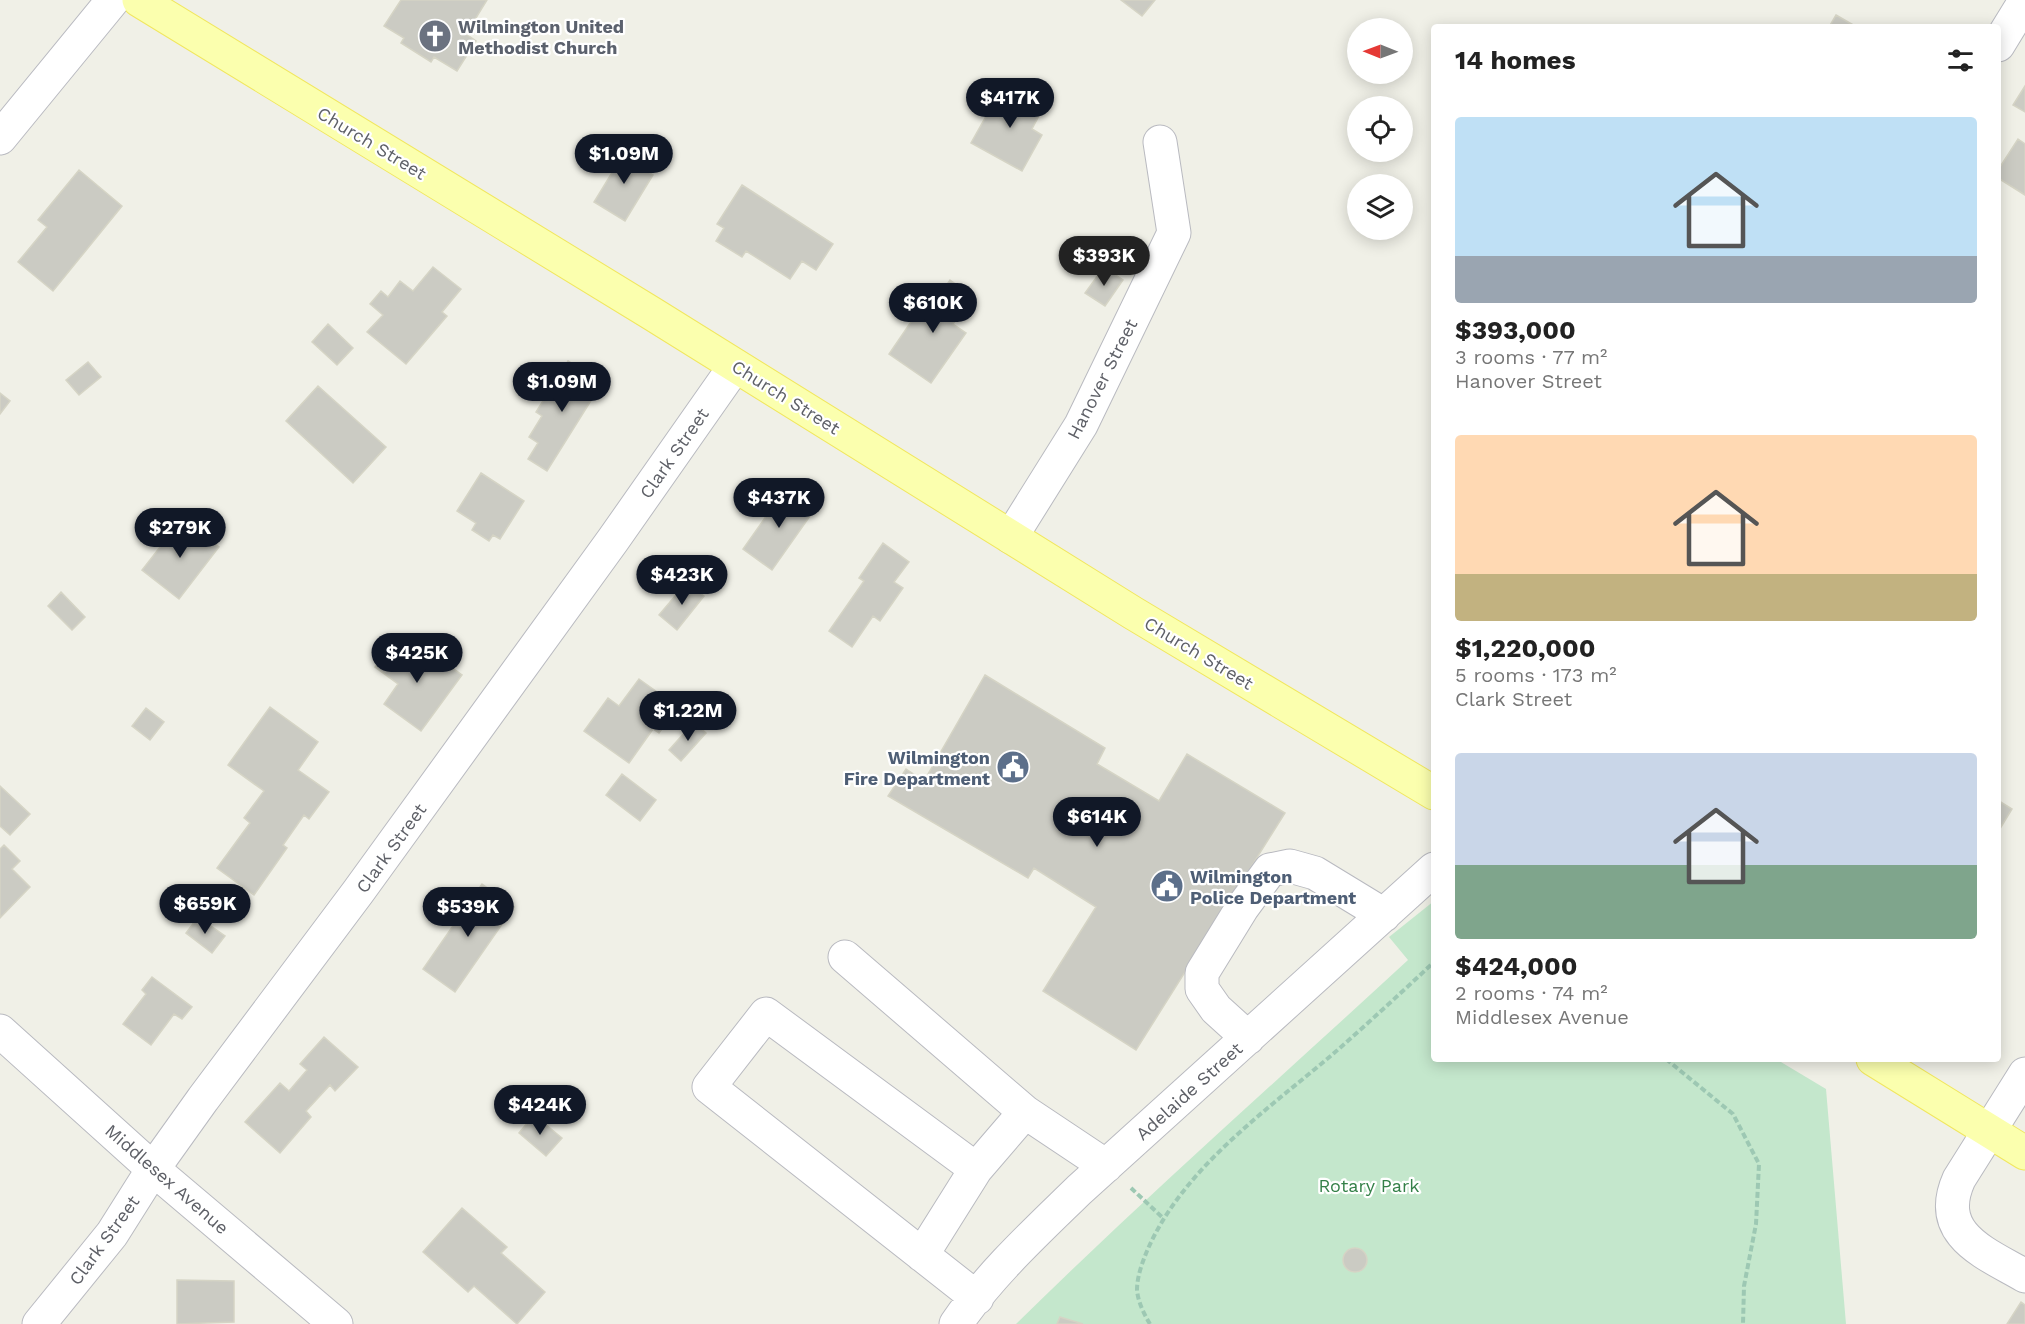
<!DOCTYPE html>
<html lang="en">
<head>
<meta charset="utf-8">
<style>
	body { margin:0; font-family:"Work Sans",sans-serif; background:#f6f6f6; color:#222; height:100vh; display:flex; flex-direction:column; font-size:22px; white-space:nowrap }
	* { box-sizing:border-box; margin:0 }
	p { font-size:20px; color:#767676 }
	.icon { flex:none; width:33px; height:33px; fill:none; stroke:currentColor; stroke-width:2; stroke-linecap:round; stroke-linejoin:round }
	.map { position:relative; flex:1; overflow:hidden }
	.details { position:absolute; left:1431px; top:24px; width:570px; height:1038px; display:flex; flex-direction:column; background:#fff; border-radius:6px; box-shadow:0 3px 15px #0003 }
	.details>* { flex:none }
	.needle { width:39px; rotate:271deg }
	.fabs { position:absolute; left:1347px; top:18px; display:grid; gap:12px }
	.fabs a { display:grid; place-items:center; width:66px; height:66px; border-radius:50%; background:#fff; box-shadow:0 3px 15px #0003; font-size:30px }
	.price { position:absolute; translate:-50% -51px; padding:0 14px; border-radius:21px; background:#111827; color:#fff; font-size:20px; line-height:39px; filter:drop-shadow(0 2px 3px #0008) }
	.price::after { content:''; position:absolute; left:50%; top:36px; width:18px; height:14px; margin-left:-9px; background:inherit; clip-path:polygon(0 0,100% 0,50% 100%) }
	.price.selected { background:#222; color:#fff }
	ul { padding:0; list-style:none }
	li { display:grid; align-content:center; gap:12px; height:318px; padding:0 24px }
	li span { display:grid; place-items:center; height:186px; border-radius:6px; color:#555 }
	li>.icon { margin-inline-start:auto }
	span .icon { width:108px; height:108px; fill:#fffc; stroke-width:1 }
	li b { font-size:26px }
	h2 { display:flex; justify-content:space-between; align-items:center; height:72px; padding:0 24px; font-size:26px }
	.map>svg:first-child { display:block }
	.green { fill:#c4e7cc }
	.building { fill:#cbcbc3; stroke:#d5d4c5; stroke-width:1.5 }
	.lines { fill:none; stroke-linecap:round; stroke-linejoin:round }
	.minor-casing { stroke:#b9bac0; stroke-width:35 }
	.major-casing { stroke:#f1e75f; stroke-width:35 }
	.path { stroke:#9dc8b3; stroke-width:4; stroke-dasharray:6 3; stroke-linecap:butt }
	.minor { stroke:#fff; stroke-width:33 }
	.major { stroke:#fbffae; stroke-width:33 }
	.labels { text-anchor:middle; dominant-baseline:central; stroke-width:4.5; stroke-linejoin:round; paint-order:stroke }
	.worship-label { font-size:18px; font-weight:bold; fill:#5b616d; stroke:#fff; text-anchor:start }
	.street-label { font-size:18px; fill:#5e6067; stroke:#fff }
	.service-label { font-size:18px; font-weight:bold; fill:#4e5e75; stroke:#fff; text-anchor:end }
	.park-label { font-size:18px; fill:#348048; stroke:#fff }
</style>
</head>
<body>
<div class="map">
<svg width="2025" height="1324" viewBox="0 0 2025 1324">
	<rect width="100%" height="100%" fill="#f0f0e7"/>
	<!-- green -->
	<path class="green" d="M1434 901V1059H1776L1826 1089 1846 1324H1016C1143 1199 1277 1081 1408 960L1389 937Z"/>
	<!-- building -->
	<path class="building" d="M401 0H487L466 34 476 41 457 71 434 57 431 62 401 43 404 38 384 26Z
		M1121 0H1155L1142 16Z
		M1836 15 1855 26 1854 27H1829Z
		M1003 86 1043 108 1032 129 1042 135 1022 171 971 143Z
		M2025 86V112L2013 105Z
		M2018 139 2025 144V195L1998 178V170Z
		M632 140 642 146 632 162 653 175 625 221 594 202Z
		M79 170 122 206 53 291 18 262 47 227 38 220Z
		M742 185 833 244 816 270 802 261 790 279 746 251 742 257 716 241 724 228 717 224Z
		M433 267 461 289 442 312 447 316 406 364 367 332 383 315 370 304 381 291 388 297 400 281 413 291Z
		M1104 267 1123 280 1105 306 1085 293Z
		M950 280 972 296 953 324 966 333 931 383 889 354 917 313 924 318Z
		M328 324 353 348 337 365 312 342Z
		M568 361 602 383 547 471 528 459 538 443 529 437 542 416 536 412Z
		M88 362 101 377 79 395 66 380Z
		M318 386 386 447 353 483 286 421Z
		M0 393 10 401 0 414Z
		M481 473 524 501 500 539 493 535 489 541 472 530 476 523 457 511Z
		M786 488 815 509 772 570 743 549Z
		M182 519 219 547 179 599 142 570Z
		M883 543 909 562 894 582 903 588 880 621 873 616 852 647 829 631 864 581 859 578Z
		M687 582 704 596 677 630 659 615Z
		M61 592 85 617 72 630 48 606Z
		M393 643 417 661 426 649 462 675 421 731 384 704 398 684 375 667Z
		M985 675 1105 748 1097 764 1159 801 1187 754 1285 813 1136 1050 1043 991 1096 907 1034 868 1028 878 888 796 906 769 924 781Z
		M639 679 678 707 659 733 653 729 629 763 584 731 608 698 619 706Z
		M270 707 318 742 298 770 329 792 309 819 304 815 283 845 287 848 254 895 217 868 250 823 244 818 264 791 228 765Z
		M146 708 164 722 150 740 132 726Z
		M694 722 706 733 681 761 669 750Z
		M622 774 656 800 640 821 606 795Z
		M0 786 30 814 10 835 0 826Z
		M1999 801 2012 809 1998 832V802Z
		M4 845 20 861 12 869 30 887 0 918V849Z
		M482 884 514 907 455 992 423 969Z
		M198 917 225 936 212 953 186 933Z
		M152 977 192 1007 182 1019 174 1014 151 1045 123 1024 146 994 142 990Z
		M324 1037 358 1067 335 1091 330 1085 306 1111 311 1117 280 1153 245 1122 280 1083 289 1091 307 1070 300 1064Z
		M534 1115 562 1138 546 1156 519 1133Z
		M462 1208 507 1247 501 1253 545 1292 517 1324 474 1286 468 1292 423 1252Z
		M1343 1260a12 12 0 1 1 24 0a12 12 0 1 1-24 0Z
		M177 1280 234 1281V1322L177 1324Z
		M2021 1302 2025 1305V1324H2007Z
		M1060 1317 1083 1324H1057Z"/>
	<g class="lines">
		<!-- minor casing -->
		<g class="minor-casing">
			<path id="minor" d="M1998 45 2025 1
				M0 138 113 0
				M1011 537 1081 425 1174 233 1160 142
				M845 957 1025 1112
				M0 1031 153 1169 336 1324
				M1248 1038 1216 1009 1202 989V973L1242 908 1270 870 1290 866 1315 873 1384 915
				M2025 1074 1959 1179C1934 1235 1986 1253 2025 1276
				M976 1169 766 1014 709 1087 977 1298
				M922 1255 976 1169 1025 1112 1106 1166
				M39 1324 112 1234 153 1169 203 1099 358 892 613 540 735 366
				M956 1324C990 1274 1036 1232 1079 1190L1434 869"/>
		</g>
		<!-- major casing -->
		<g class="major-casing">
			<path id="major" d="M139 0 651 313 1133 613 1434 793
				M1873 1059 2025 1153"/>
		</g>
		<!-- path -->
		<path class="path" d="M1666 1059 1733 1114 1759 1164 1756 1224 1744 1286 1743 1324
			M1131 1188 1163 1218
			M1150 1324C1144 1314 1138 1302 1137 1290 1137 1277 1142 1263 1147 1251 1182 1169 1267 1110 1333 1054 1367 1024 1401 993 1434 962"/>
		<!-- minor -->
		<use href="#minor" class="minor"/>
		<!-- major -->
		<use href="#major" class="major"/>
	</g>
	<!-- icons -->
	<defs>
		<g id="church-disc" transform="scale(1.725)"><circle r="9.5" fill="#6b7280" stroke="#fff"/><path d="M-1.2-6h2.4v3.5h3.3v2.4h-3.3V6h-2.4V-.1h-3.3v-2.4h3.3Z" fill="#fff"/></g>
		<g id="civic-disc" transform="scale(1.725)"><circle r="9.5" fill="#5c6f8a" stroke="#fff"/><path d="M-.6-6.5H3V-4.5H.6V-3L4-1V1h2V6H-6V1h2V-1L-.6-3ZM-1.2 2.5V6h2.4V2.5Z" fill="#fff"/></g>
	</defs>
	<g fill-rule="evenodd">
		<use href="#church-disc" x="435" y="36"/>
		<use href="#civic-disc" x="1013" y="767"/>
		<use href="#civic-disc" x="1167" y="886"/>
	</g>
	<g class="labels">
		<!-- worship labels -->
		<g class="worship-label">
			<text x="458" y="26">Wilmington United<tspan x="458" dy="21">Methodist Church</tspan></text>
		</g>
		<!-- street labels -->
		<g class="street-label">
			<text transform="translate(372 143) rotate(31)">Church Street</text>
			<text transform="translate(1102 379) rotate(-63)">Hanover Street</text>
			<text transform="translate(786 397) rotate(32)">Church Street</text>
			<text transform="translate(674 453) rotate(-55)">Clark Street</text>
			<text transform="translate(1199 653) rotate(31)">Church Street</text>
			<text transform="translate(391 848) rotate(-54)">Clark Street</text>
			<text transform="translate(1189 1091) rotate(-42)">Adelaide Street</text>
			<text transform="translate(167 1179) rotate(41)">Middlesex Avenue</text>
			<text transform="translate(104 1240) rotate(-54)">Clark Street</text>
		</g>
		<!-- service labels -->
		<g class="service-label">
			<text x="990" y="757">Wilmington<tspan x="990" dy="21">Fire Department</tspan></text>
			<text x="1190" y="876" text-anchor="start">Wilmington<tspan x="1190" dy="21">Police Department</tspan></text>
		</g>
		<!-- park labels -->
		<g class="park-label">
			<text x="1369" y="1185">Rotary Park</text>
		</g>
	</g>
</svg>
<div class="fabs">
<a><svg class="needle" viewBox="-14 -14 28 28"><path d="M0-13l5 13h-10z" fill="#e53935"/><path d="M0 13l5-13h-10z" fill="#767676"/></svg></a>
<a><svg class="icon" aria-label="locate" viewBox="0 0 24 24"><circle cx="12" cy="12" r="6"/><path d="M12 2v4M12 18v4M2 12h4M18 12h4"/></svg></a>
<a><svg class="icon" aria-label="layers" viewBox="0 0 24 24"><path d="M12 4l9 5-9 5-9-5zM3 14l9 5 9-5"/></svg></a>
</div>
<b class="price" style="left:1010px;top:129px">$417K</b>
<b class="price" style="left:624px;top:185px">$1.09M</b>
<b class="price selected" style="left:1104px;top:287px">$393K</b>
<b class="price" style="left:933px;top:334px">$610K</b>
<b class="price" style="left:562px;top:413px">$1.09M</b>
<b class="price" style="left:779px;top:529px">$437K</b>
<b class="price" style="left:180px;top:559px">$279K</b>
<b class="price" style="left:682px;top:606px">$423K</b>
<b class="price" style="left:417px;top:684px">$425K</b>
<b class="price" style="left:688px;top:742px">$1.22M</b>
<b class="price" style="left:1097px;top:848px">$614K</b>
<b class="price" style="left:205px;top:935px">$659K</b>
<b class="price" style="left:468px;top:938px">$539K</b>
<b class="price" style="left:540px;top:1136px">$424K</b>
<section class="details">
<h2>14 homes<svg class="icon" aria-label="filters" viewBox="0 0 24 24"><path d="M4 7h16M4 17h16"/><circle cx="9" cy="7" r="2"/><circle cx="15" cy="17" r="2"/></svg></h2>
<ul>
<li><span style="background:linear-gradient(#bfe0f5 75%,#9aa5b1 0)"><svg class="icon" aria-label="home" viewBox="0 0 24 24"><path d="M3 11l9-7 9 7M6 9v11h12V9"/></svg></span><div><b>$393,000</b><p>3 rooms · 77 m²</p><p>Hanover Street</p></div></li>
<li><span style="background:linear-gradient(#ffd9b3 75%,#c2b280 0)"><svg class="icon" aria-label="home" viewBox="0 0 24 24"><path d="M3 11l9-7 9 7M6 9v11h12V9"/></svg></span><div><b>$1,220,000</b><p>5 rooms · 173 m²</p><p>Clark Street</p></div></li>
<li><span style="background:linear-gradient(#c9d6e8 60%,#7fa58c 0)"><svg class="icon" aria-label="home" viewBox="0 0 24 24"><path d="M3 11l9-7 9 7M6 9v11h12V9"/></svg></span><div><b>$424,000</b><p>2 rooms · 74 m²</p><p>Middlesex Avenue</p></div></li>
</ul>
</section>
</div>
</body>
</html>
